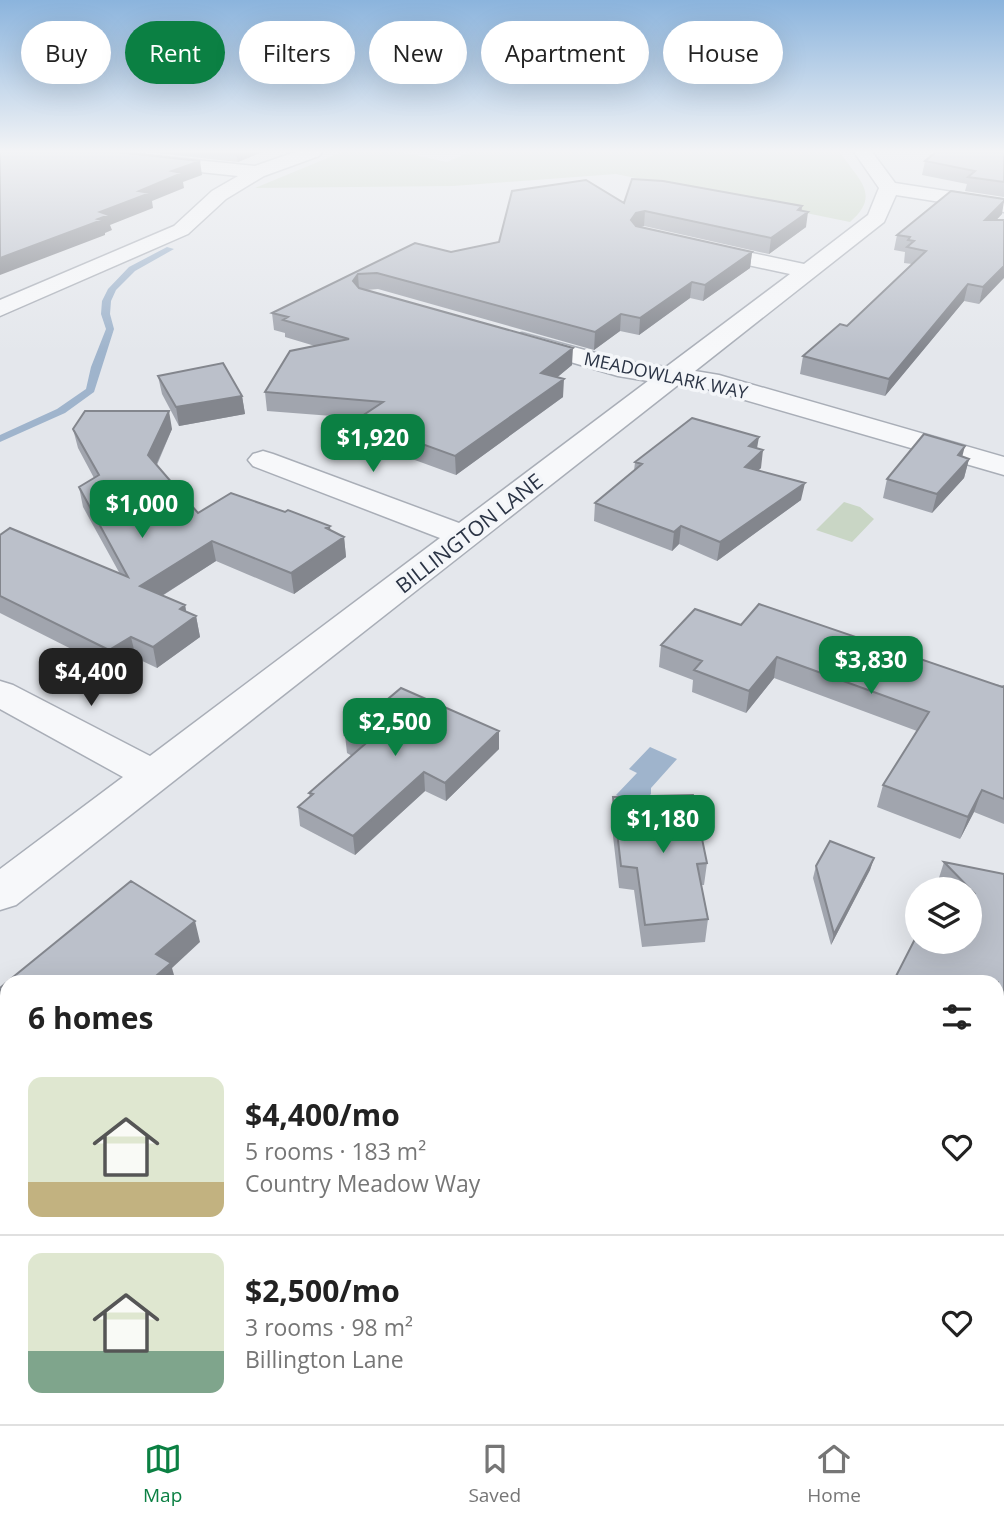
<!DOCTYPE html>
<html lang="en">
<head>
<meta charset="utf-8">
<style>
	body { margin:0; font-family:"Open Sans",sans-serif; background:#f2f2f2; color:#222; height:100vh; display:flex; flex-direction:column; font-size:26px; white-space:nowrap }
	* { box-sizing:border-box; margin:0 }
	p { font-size:23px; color:#767676 }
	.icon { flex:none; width:38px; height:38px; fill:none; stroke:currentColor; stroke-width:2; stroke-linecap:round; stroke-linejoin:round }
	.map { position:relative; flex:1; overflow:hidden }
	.sheet { position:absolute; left:0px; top:975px; width:1004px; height:450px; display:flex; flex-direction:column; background:#fff; border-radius:21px 21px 0 0; box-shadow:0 7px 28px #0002 }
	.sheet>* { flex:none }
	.top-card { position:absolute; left:21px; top:21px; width:962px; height:63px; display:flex; gap:14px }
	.buttons { position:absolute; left:905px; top:877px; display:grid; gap:14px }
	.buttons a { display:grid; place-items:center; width:77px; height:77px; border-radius:50%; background:#fff; box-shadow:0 7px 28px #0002; font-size:35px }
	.price { position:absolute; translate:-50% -60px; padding:0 16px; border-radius:14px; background:#0b8043; color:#fff; font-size:23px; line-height:46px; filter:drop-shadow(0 2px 4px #0008) }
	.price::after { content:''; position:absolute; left:50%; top:42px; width:21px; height:16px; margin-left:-10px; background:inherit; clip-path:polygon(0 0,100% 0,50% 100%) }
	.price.selected { background:#222; color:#fff }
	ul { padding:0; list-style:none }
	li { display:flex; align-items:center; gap:21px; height:175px; padding:0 28px }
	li+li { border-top:2px solid #e0e0e0 }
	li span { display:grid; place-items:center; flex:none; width:196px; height:140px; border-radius:14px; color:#555 }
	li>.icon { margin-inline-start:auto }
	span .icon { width:84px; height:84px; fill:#fffc; stroke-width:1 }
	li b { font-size:30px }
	h2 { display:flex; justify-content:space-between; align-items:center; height:84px; padding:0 28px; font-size:30px }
	.chip { padding:0 24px; border-radius:32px; background:#fff; box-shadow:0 7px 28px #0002; font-size:24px; line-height:63px }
	.chip.selected { background:#0b8043; color:#fff }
	.dock { display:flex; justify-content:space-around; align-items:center; height:98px; border-top:2px solid #e0e0e0; background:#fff; font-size:19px; color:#767676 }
	.dock a { display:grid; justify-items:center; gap:4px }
	.dock .selected { color:#0b8043 }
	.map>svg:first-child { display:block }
	.green { fill:#c9d6c5 }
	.water { fill:#9fb4cc }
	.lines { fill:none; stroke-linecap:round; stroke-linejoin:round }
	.stream { fill:#9fb4cc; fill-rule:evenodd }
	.minor-casing { stroke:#a9aeb7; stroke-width:3 }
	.minor { fill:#f7f8fa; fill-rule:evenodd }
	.wall { fill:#a1a5ae }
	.shaded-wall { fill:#83868d }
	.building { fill:#bbc0ca; stroke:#83868d; stroke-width:2 }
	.labels { text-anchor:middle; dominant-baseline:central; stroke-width:7; stroke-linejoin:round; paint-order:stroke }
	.far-street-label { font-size:18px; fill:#2b3445; stroke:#f4f6f9 }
	.street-label { font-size:21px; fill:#2b3445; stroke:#f4f6f9 }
</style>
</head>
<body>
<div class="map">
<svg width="1004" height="1424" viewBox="0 0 1004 1424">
	<rect width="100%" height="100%" fill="#e4e7ec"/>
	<!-- green -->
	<path class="green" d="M342 152H400L447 162 470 152H840C856 178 883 194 850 222L616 174 453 186 255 188Z
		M844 502 860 507 874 519 852 542 816 530Z"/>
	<!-- water -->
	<path class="water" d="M650 747 677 759 651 788V794L639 806 616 795 637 773 629 769Z"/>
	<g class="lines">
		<!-- stream -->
		<path class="stream" d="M167 247 174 249 135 271 116 290 111 301 110 314 114 329 94 392 65 413 0 442V435L57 409 86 389 91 367 106 329 101 314 102 301 108 289 129 267Z"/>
		<!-- minor casing -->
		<g class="minor-casing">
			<path id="minor" d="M49 152H116L255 166 295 152H322L319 156 264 176 226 199 188 234 0 316V300L174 226 212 191 238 176 58 157Z
				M854 152H872L895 183 1004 200V212L896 195 884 222 695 371 719 375 1004 457V475L707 389 678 385 16 905 0 910V869L123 777 0 709V681L13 685 150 756 440 538 253 466 248 460 253 454 263 451 273 454 459 523 648 381 618 376 513 345 510 340 513 335 522 333 629 362 666 367 790 274 692 253 689 248 692 243 700 242 804 264 868 215 879 188Z"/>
		</g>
		<!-- minor -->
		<use href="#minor" class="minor"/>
	</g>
	<!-- wall -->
	<path class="wall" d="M146 152H262L238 162Z
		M1004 152V197L965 191 967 184 922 175 925 161Z
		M624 203 802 211 806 227 769 254 644 226 641 227 752 252 750 268 703 301 690 298 639 335 620 331 594 350 378 289 366 290 572 365 557 377 563 397 456 475 357 439 356 420 358 418 267 411 265 392 315 346 285 337V333L274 330 272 313 415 243 451 252 499 242Z
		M1002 214 996 220H1004L979 304 964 301 885 396 800 374 803 356 847 326 912 264 904 263 905 252 894 250 897 235Z
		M158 376 242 396 245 414 179 426 162 394Z
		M73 429H172L157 465 198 513 285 512 330 526V531L344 537 346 557 294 594 216 561 162 596 185 605 186 612 196 616 200 637 157 668 136 658 115 671 0 613V535L120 574 83 507 79 487 94 478 78 448Z
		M757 448 761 468 758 470 801 500 717 561 679 544 672 551 594 521 595 503 634 471 635 462Z
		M962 456 969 459 964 478 932 513 883 498 887 479Z
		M741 625 1004 686V824L974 812 960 839 877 807 883 785 917 731 774 678 746 713 692 692 693 680 659 667 661 645Z
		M345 735 499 749 446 801 425 791 355 855 300 826 298 807 310 797 309 793 352 756 347 753Z
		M613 797 707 863 704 885H701L708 919 705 942 642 947 634 890 619 888 611 819Z
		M874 858 870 870 831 945 813 878 816 866Z
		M944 862 1004 874V1060L948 951 970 942V889H942L937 884Z
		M7 982V1166L4 1164 0 1168V1031L5 1027 0 1023V988Z
		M838 1418H888L884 1424H849Z"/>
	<!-- shaded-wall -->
	<path class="shaded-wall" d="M236 152H262L238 162Z
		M200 161 202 175 183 182 184 188 152 201 153 208 110 225 112 230 105 233V235L0 275V258L98 219 100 212 172 171Z
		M1004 201 1002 214 982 235 985 220Z
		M802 206 801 217 808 212 806 227 769 254 771 238 798 210Z
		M645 211 644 226 635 228 631 220 636 213Z
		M752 252 750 268 703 301 705 285Z
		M1004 266V278L979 304 983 287Z
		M358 274 359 290 353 281Z
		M692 282 690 298 639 335 640 318Z
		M968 284 964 301 885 396 889 379Z
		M621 314 620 331 594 350 595 332Z
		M573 348 572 365 541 391V373Z
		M564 379 563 397 456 475 455 456Z
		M242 396 245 414 179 426 176 407Z
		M169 411 172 429 152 474 148 455Z
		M759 437 756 454 749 446Z
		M965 446 960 465 958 455Z
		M763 450 761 468 742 485 745 467Z
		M969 459 964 478 932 513 937 494Z
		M805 483 801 500 717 561 720 542Z
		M330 526 332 545 344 537 346 557 294 594 291 573 326 528Z
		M681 526 679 544 672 551 674 532Z
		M212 541 216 561 144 607 140 586Z
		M185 605 188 622 196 616 200 637 157 668 153 647 180 609Z
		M131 637 136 658 115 671 109 650Z
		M777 657 774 678 746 713 749 691Z
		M499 731V749L446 801 445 783Z
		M424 772 425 791 355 855 353 836Z
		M982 790 974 812 960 839 968 817Z
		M874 858 870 870 831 945 834 934Z
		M195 921 200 942 172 968 176 982H149L156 954Z
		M0 1155 4 1164 0 1168Z
		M883 1418H888L884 1424H879Z"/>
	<!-- building -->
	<path class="building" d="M0 152H118L200 161 172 171 182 173 139 191 150 193 100 212 109 215 98 219 102 220 0 258Z
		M936 152H1004V182L968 177 975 171 925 161Z
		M632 179 663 181 802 206 798 210 808 212 771 238 645 211 636 213 631 220 636 226 752 252 705 285 692 282 640 318 621 314 595 332 377 273 358 274 353 281 359 288 573 348 541 373 564 379 455 456 356 420 383 402 265 392 290 351 349 339 283 320 288 317 272 313 415 243 451 252 499 242 512 191 586 180 624 203Z
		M951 191 1004 199V201L985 220H1004V266L983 287 968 284 889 379 803 356 840 324 847 326 926 251 907 247 914 241 908 240 910 237 897 235Z
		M223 363 242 396 176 407 158 376Z
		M85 411H169L148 455 198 513 231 493 285 512 288 510 330 526 326 528 344 537 291 573 212 541 140 586 185 605 180 609 196 616 153 647 131 637 109 650 0 596V535L10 528 128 577 79 487 99 475 73 429Z
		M692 418 759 437 749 446 763 450 745 467 805 483 720 542 681 526 674 532 595 503 642 464 635 462Z
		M924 434 965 446 958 455 969 459 937 494 887 479Z
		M759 604 1002 687 1004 686V799L982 790 968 817 883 785 929 712 777 657 749 691 694 670 702 661 661 645 695 609 741 625Z
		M401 688 499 731 445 783 424 772 353 836 298 807 313 794 309 793 365 744 345 735Z
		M693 795 707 863 697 864 708 919 645 925 637 868 621 866 613 797Z
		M830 841 874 858 834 934 816 866Z
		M944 862 1004 874V1058L998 1073V982H893L916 937 917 942H926L948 951 953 942H970V906L975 894Z
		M131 881 195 921 156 954 171 963 149 982H7Z
		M7 982V1013L0 1008V988Z
		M7 1025V1149L5 1151 0 1148V1031Z
		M998 1115 1004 1118V1142L998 1158Z
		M998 1193 1004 1196V1210L998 1228Z
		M659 1418H785L806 1424H657Z"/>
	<!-- sky -->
	<linearGradient id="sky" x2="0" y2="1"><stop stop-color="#8bb4dd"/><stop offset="0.43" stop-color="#f3f4f6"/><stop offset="1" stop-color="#f3f4f6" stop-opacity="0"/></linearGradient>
	<rect width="1004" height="352" fill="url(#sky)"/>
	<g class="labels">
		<!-- far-street labels -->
		<g class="far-street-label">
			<text transform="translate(666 375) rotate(12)">MEADOWLARK WAY</text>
		</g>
		<!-- street labels -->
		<g class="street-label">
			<text transform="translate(469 533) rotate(-38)">BILLINGTON LANE</text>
		</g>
	</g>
</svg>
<div class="buttons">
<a><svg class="icon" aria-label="layers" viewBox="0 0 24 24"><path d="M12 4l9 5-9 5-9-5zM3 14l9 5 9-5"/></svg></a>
</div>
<b class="price" style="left:373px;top:474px">$1,920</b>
<b class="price" style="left:142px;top:540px">$1,000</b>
<b class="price" style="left:871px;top:696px">$3,830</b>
<b class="price selected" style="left:91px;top:708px">$4,400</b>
<b class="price" style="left:395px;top:758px">$2,500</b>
<b class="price" style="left:663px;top:855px">$1,180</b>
<div class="top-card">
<a class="chip">Buy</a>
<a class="chip selected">Rent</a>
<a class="chip">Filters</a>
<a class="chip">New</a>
<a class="chip">Apartment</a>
<a class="chip">House</a>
</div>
<section class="sheet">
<h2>6 homes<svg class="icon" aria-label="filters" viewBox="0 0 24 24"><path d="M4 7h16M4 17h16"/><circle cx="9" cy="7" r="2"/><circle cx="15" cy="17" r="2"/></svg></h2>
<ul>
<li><span style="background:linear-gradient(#dfe7d0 75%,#c2b280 0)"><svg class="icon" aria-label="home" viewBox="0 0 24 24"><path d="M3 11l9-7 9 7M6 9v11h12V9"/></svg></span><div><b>$4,400/mo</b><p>5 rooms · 183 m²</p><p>Country Meadow Way</p></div><svg class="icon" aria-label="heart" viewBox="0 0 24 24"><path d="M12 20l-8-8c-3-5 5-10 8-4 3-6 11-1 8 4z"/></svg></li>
<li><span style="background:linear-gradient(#dfe7d0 70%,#7fa58c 0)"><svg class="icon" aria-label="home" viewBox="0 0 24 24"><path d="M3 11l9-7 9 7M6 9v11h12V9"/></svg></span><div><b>$2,500/mo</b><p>3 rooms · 98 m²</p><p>Billington Lane</p></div><svg class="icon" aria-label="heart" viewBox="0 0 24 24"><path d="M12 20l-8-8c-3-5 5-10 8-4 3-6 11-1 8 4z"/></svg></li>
</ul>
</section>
</div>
<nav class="dock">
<a class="selected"><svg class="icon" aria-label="map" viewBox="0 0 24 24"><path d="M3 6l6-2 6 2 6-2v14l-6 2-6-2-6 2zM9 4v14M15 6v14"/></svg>Map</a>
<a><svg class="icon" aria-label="saved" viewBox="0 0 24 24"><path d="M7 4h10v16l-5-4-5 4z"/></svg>Saved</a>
<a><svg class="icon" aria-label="home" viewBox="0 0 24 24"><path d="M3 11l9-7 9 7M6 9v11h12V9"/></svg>Home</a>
</nav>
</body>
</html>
